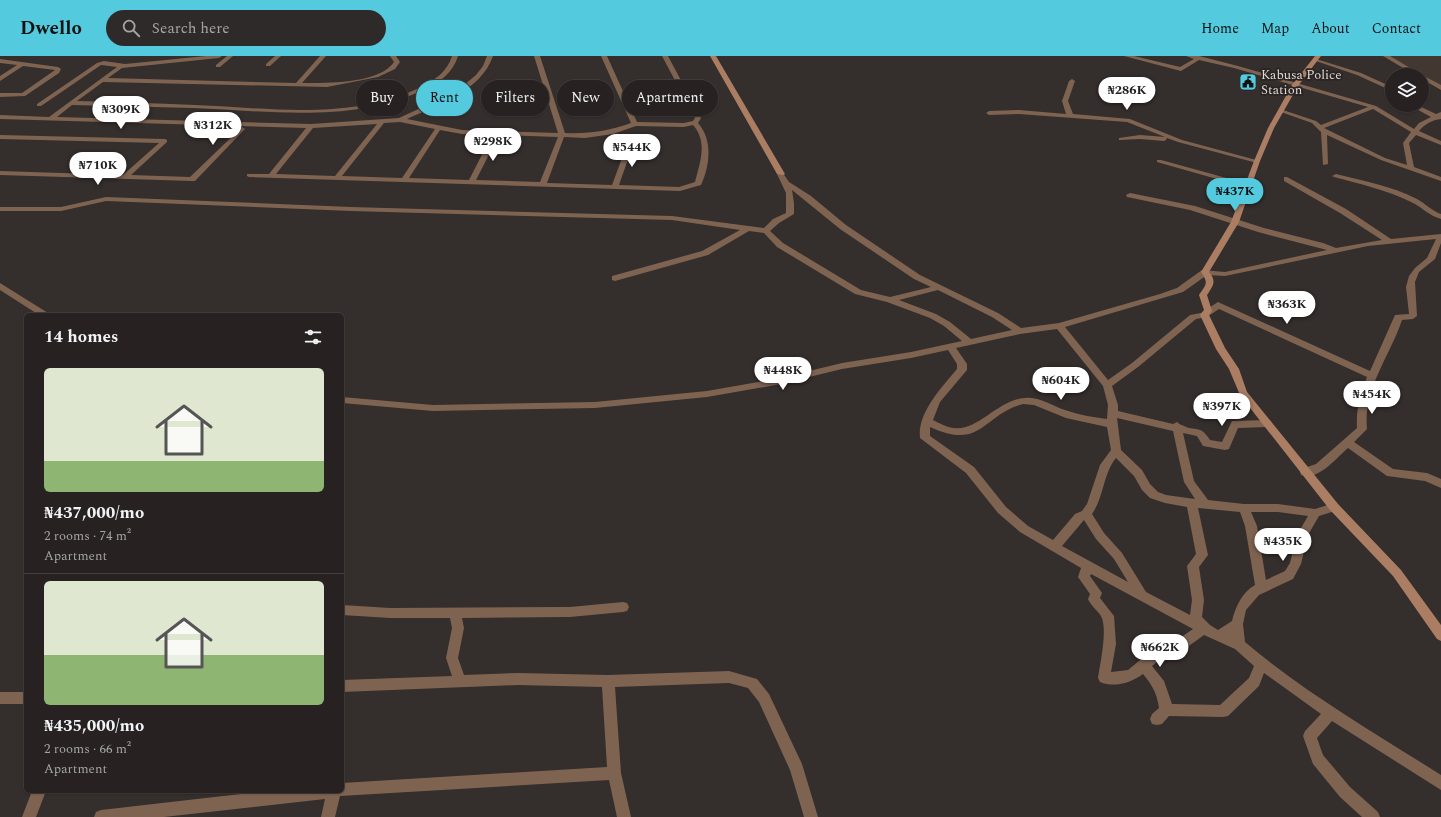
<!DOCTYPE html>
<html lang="en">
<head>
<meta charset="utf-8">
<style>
	body { margin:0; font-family:Spectral,serif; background:#2f2a2a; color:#f1f3f6; height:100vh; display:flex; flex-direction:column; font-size:15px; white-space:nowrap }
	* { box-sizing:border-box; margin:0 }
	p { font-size:13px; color:#a4a4a5 }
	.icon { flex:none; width:22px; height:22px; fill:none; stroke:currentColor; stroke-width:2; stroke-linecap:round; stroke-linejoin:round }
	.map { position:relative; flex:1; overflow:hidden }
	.side { position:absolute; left:24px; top:257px; width:320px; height:480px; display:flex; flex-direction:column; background:#272221; border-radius:6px; box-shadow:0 1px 3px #0004,0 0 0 1px #433f3f }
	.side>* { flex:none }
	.hud { position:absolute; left:356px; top:24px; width:380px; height:36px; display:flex; gap:8px }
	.controls { position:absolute; left:1385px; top:12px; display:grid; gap:8px }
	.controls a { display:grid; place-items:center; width:44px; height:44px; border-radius:50%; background:#272221; box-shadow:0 1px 3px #0004,0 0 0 1px #433f3f; font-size:20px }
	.price { position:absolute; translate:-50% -34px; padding:0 9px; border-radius:14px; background:#fff; color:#222; font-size:13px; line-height:26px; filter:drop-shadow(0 1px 2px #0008) }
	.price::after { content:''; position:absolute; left:50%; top:24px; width:12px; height:9px; margin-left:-6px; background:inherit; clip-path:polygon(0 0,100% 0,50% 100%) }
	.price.active { background:#54cade; color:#111 }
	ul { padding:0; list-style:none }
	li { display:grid; align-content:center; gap:8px; height:212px; padding:0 20px }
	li+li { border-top:1px solid #433f3f }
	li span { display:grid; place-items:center; height:124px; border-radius:6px; color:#555 }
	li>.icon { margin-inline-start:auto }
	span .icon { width:72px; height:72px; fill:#fffc; stroke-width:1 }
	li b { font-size:17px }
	h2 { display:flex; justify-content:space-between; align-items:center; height:48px; padding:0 20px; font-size:17px }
	.pill { padding:0 14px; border-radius:18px; background:#272221; box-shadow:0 1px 3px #0004,0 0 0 1px #433f3f; font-size:14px; line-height:36px }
	.pill.active { background:#54cade; color:#111 }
	header { display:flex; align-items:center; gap:24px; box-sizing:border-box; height:56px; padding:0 20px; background:#54cade; color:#111 }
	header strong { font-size:19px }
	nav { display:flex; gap:22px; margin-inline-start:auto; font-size:14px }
	.search { width:280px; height:36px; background:#2f2a2a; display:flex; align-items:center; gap:10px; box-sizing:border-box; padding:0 14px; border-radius:22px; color:#a4a4a5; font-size:15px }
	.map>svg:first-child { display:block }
	.built { fill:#433731 }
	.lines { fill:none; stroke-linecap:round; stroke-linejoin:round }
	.street { fill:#7f6351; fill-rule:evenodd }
	.secondary { fill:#ab7e63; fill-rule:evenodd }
	.labels { text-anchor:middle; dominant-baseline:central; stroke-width:3.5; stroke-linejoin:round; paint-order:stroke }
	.far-poi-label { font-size:13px; fill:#dfdbd9; stroke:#2a2422; text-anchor:start }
</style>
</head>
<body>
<header>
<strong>Dwello</strong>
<div class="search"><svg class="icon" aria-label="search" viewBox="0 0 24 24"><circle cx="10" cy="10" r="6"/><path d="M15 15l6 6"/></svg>Search here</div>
<nav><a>Home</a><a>Map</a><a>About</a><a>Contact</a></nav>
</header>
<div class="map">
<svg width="1441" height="761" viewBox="0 0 1441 761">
	<rect width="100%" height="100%" fill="#342e2c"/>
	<!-- built -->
	<path class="built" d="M1386 0H1441V32L1422 19Z"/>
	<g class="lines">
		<!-- street -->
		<path class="street" d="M206 0H222L219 2 122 12 108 22 296 27 320 0H326L302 27C327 27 379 28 394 6L390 0H396L400 6 395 13 378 21 327 31 103 26 77 45C116 46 155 47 195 49 269 52 352 65 421 31 435 24 447 16 452 0H458C453 17 440 26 425 33 354 68 269 55 193 52 153 51 112 50 72 49L57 61 311 68 399 62 436 45 464 29 476 19 483 10 487 0H493C481 35 438 49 407 63L462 74 558 77 534 0H540L565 77C589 78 609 75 631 67L601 0H607L637 66 684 67 693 65 695 62 662 0H668L701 62 698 67C713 84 710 109 701 129L680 135 249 121 247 120V118H269L306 72 0 63V59L49 61 117 11 101 9 41 50H37V48L97 7 104 5 125 8ZM400 66 435 73 402 122 342 120 384 67ZM377 68 335 120 276 118 313 72ZM693 69C708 86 700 106 695 126L679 131 619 129 634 86 631 84 628 86 612 129 547 127 564 81 585 82 613 78 636 70 684 71ZM440 74 462 78 492 79 469 124 409 122ZM499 79 558 81 540 126 476 124Z
			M227 0H233L220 11H216V9Z
			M275 0H281L270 10H266V8Z
			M1124 0H1134L1180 11 1194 3 1186 0H1199L1238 10 1376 50 1414 73 1419 67 1431 61 1409 49H1417L1436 58 1441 56V63C1432 64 1425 68 1419 75L1441 85V89L1416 79 1409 87 1414 111 1441 121V125L1381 104 1327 79 1328 108 1323 109 1321 76 1312 67 1278 55 1283 54 1316 65 1321 69 1368 51 1234 12 1199 4 1181 15ZM1373 53 1411 76 1403 87 1407 109 1385 102 1324 72Z
			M1383 0H1390L1422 19H1415Z
			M1313 2 1361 17 1392 31V35L1357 19 1313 4Z
			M0 3 58 11 61 13 59 17 25 40 0 41V37H22L55 14 23 10 0 25V20L17 9 0 7Z
			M1422 19 1441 29V34L1422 23Z
			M1072 23 1075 25 1068 45 1073 58 1130 63 1182 84 1260 105 1257 107 1178 86 1167 82 1166 84 1164 85 1140 83 1119 84V82L1140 79 1165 81 1127 66 1019 58 989 59 986 57 989 55 1019 54 1066 58 1062 45 1069 25Z
			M242 71 245 73 244 74 195 125H192L0 119V115L123 119 159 87 0 83V79L165 83 167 84V86L131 119 190 121Z
			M1157 104H1161L1252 129 1245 131 1157 106Z
			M779 117H783L789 126 811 140 846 169 920 219 998 257 1021 272 1059 267 1160 238 1177 232 1202 214 1225 216 1327 194 1258 176 1190 154 1127 141 1126 139 1130 137 1195 150 1264 172 1323 187 1336 192 1382 184 1340 157 1284 125V121H1287L1346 153 1391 183 1441 178V187L1435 203 1419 216 1415 226 1417 260 1413 263 1402 264C1390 300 1363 333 1367 373L1354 386 1393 413 1427 417 1441 423V432L1425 425 1387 420 1348 392C1336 402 1319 425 1301 419L1300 416 1301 413 1316 408 1357 372C1356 353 1360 338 1367 321L1219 253 1207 261 1196 263 1138 311 1112 330 1118 349V355L1173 368 1177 366C1179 367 1180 369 1182 369 1196 377 1199 367 1210 384L1222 386 1232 365 1270 364 1272 367 1267 371 1238 372 1229 393 1225 394 1203 390 1197 380 1183 377 1194 425 1208 444 1244 448H1278L1315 453 1334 447 1338 448 1339 451 1338 454 1319 460 1308 479 1301 508 1293 523 1259 539 1246 554 1243 568 1245 586C1305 637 1375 677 1441 719V734L1332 665 1317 682 1323 699 1350 731 1378 756 1380 761H1362L1340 741 1313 708 1303 680 1305 675 1321 658 1264 617 1259 630 1228 660 1223 661 1169 660 1162 668 1157 669 1152 668 1150 663 1152 658 1159 652C1157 637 1152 629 1143 618 1131 627 1114 632 1100 626L1098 622C1100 608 1108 573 1101 560 1097 554 1091 550 1088 543L1090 538 1078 521 1081 512 1020 476 998 457 966 417 920 382C917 357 942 331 957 313V308L948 294 911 302 842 313 776 329 707 341 595 352 433 355 342 347V341L433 349 595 346 707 335 776 323 842 307 911 296 962 285 944 270 930 262 887 246 855 238 777 191 764 177 749 175 708 199 615 225 612 224V220L702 195 740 174 672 164 351 155 106 145 61 155H0V151H61L106 141 351 151 672 160 764 172 773 163 786 157V137L777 118ZM792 134 840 173 914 223 931 231 890 241 861 234 783 187 770 175 779 167 794 158V147ZM1436 183 1427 202 1415 212 1409 220 1406 231 1409 258 1395 259 1370 315 1218 246 1201 257 1190 259 1132 307 1108 324 1065 271 1183 236 1207 219 1225 220 1368 190ZM938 234 992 261 1012 274 971 283 950 266 936 258 899 244ZM1057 273 1103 330 1108 349 1107 363C1093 361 1079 359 1065 354 1052 350 1039 340 1025 342 998 343 978 376 953 372 946 371 939 367 933 364L940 346 967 314V308L956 292 1020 278ZM1023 348 1034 349 1066 362 1107 371 1111 394 1100 409 1087 448 1082 455 1075 458 1053 484 1028 470 1006 451 974 411 930 380V371C982 395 982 359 1023 348ZM1117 362 1173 375 1184 426 1195 443 1166 439 1158 436 1150 428 1142 414 1121 394ZM1116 402 1134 420 1142 434 1150 442 1165 447 1187 451 1196 498 1187 510 1192 544 1190 559 1146 536 1122 497 1104 477 1092 458C1104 441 1103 418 1116 402ZM1198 452 1240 456 1245 470 1255 529C1242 536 1235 552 1232 565L1218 574 1210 569 1202 561 1204 544 1199 511 1208 499ZM1251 456H1278L1308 460 1297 479 1290 507 1285 515 1266 524 1257 470ZM1084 464 1096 483 1114 503 1128 526 1062 490ZM1091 518 1193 573 1164 593 1154 596 1145 600 1128 614 1111 616 1116 588 1114 560 1100 542 1102 537 1090 520ZM1204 579 1235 593 1254 610 1249 622 1220 649 1172 648 1164 625 1152 610 1157 606 1171 603Z
			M1336 118C1363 125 1392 130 1417 143 1426 148 1432 155 1441 158V163C1429 160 1422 151 1411 146 1387 134 1360 128 1334 121L1332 120Z
			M0 227 48 257 49 259H39L0 234Z
			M623 546 627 547 629 551 627 555 623 556 570 561 462 562 464 572 458 602 464 619 518 617 608 619 729 615 757 623 769 638 802 708 818 761H804L790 714 759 646 748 632 729 627 615 631 621 717 631 761H617L609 724 340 740 335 761H321L325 743 164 761H94L96 756 101 754 268 735H342V727L607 711 602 631 518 629 342 636V624L452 620 446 602 452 572 450 562H390L342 559V549L390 552 570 551Z
			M0 636H26V648H0Z
			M32 735H46L36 761H22Z"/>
		<!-- secondary -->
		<path class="secondary" d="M710 0H716L785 118 783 119 777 118Z
			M1315 0H1321L1298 30 1274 72 1260 105 1239 166 1209 216C1217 225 1213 230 1207 239L1212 255 1209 259 1225 292 1239 313 1247 336 1338 448 1401 514 1441 569V585L1437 583 1393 520 1330 454 1240 339 1229 313 1216 293 1200 259 1204 254 1199 239C1206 229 1209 227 1201 216L1231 166 1254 105 1268 72 1292 29Z"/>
	</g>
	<!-- icons -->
	<defs>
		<g id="civic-square" transform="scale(0.9)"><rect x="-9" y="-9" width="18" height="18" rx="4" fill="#54cade" stroke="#2a2422"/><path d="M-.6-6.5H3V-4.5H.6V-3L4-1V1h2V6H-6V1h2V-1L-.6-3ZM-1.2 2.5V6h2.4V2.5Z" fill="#111"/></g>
	</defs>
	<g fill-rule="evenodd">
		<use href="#civic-square" x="1248" y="26"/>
	</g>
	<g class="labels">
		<!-- far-poi labels -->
		<g class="far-poi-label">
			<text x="1261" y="19">Kabusa Police<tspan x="1261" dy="15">Station</tspan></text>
		</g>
	</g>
</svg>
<div class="controls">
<a><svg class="icon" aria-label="layers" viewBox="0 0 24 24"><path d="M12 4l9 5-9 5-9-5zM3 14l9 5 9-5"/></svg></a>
</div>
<b class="price" style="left:1127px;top:55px">₦286K</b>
<b class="price" style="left:121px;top:74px">₦309K</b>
<b class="price" style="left:213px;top:90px">₦312K</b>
<b class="price" style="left:493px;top:106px">₦298K</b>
<b class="price" style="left:632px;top:112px">₦544K</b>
<b class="price" style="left:98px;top:130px">₦710K</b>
<b class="price active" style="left:1235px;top:156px">₦437K</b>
<b class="price" style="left:1287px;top:269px">₦363K</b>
<b class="price" style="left:783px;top:335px">₦448K</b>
<b class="price" style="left:1061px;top:345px">₦604K</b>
<b class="price" style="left:1372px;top:359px">₦454K</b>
<b class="price" style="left:1222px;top:371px">₦397K</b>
<b class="price" style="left:1283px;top:506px">₦435K</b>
<b class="price" style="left:1160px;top:612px">₦662K</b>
<div class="hud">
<a class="pill">Buy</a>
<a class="pill active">Rent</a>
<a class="pill">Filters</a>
<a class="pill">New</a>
<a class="pill">Apartment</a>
</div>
<section class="side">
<h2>14 homes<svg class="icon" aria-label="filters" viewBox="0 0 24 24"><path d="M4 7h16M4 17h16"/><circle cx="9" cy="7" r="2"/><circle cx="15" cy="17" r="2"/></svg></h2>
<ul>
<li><span style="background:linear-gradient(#dfe7d0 75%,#8fb573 0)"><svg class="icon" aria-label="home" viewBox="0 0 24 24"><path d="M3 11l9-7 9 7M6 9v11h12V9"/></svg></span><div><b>₦437,000/mo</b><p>2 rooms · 74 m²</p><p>Apartment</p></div></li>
<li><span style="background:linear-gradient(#dfe7d0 60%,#8fb573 0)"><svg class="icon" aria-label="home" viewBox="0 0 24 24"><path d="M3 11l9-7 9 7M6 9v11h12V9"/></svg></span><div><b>₦435,000/mo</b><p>2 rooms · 66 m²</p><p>Apartment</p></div></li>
</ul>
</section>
</div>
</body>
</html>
